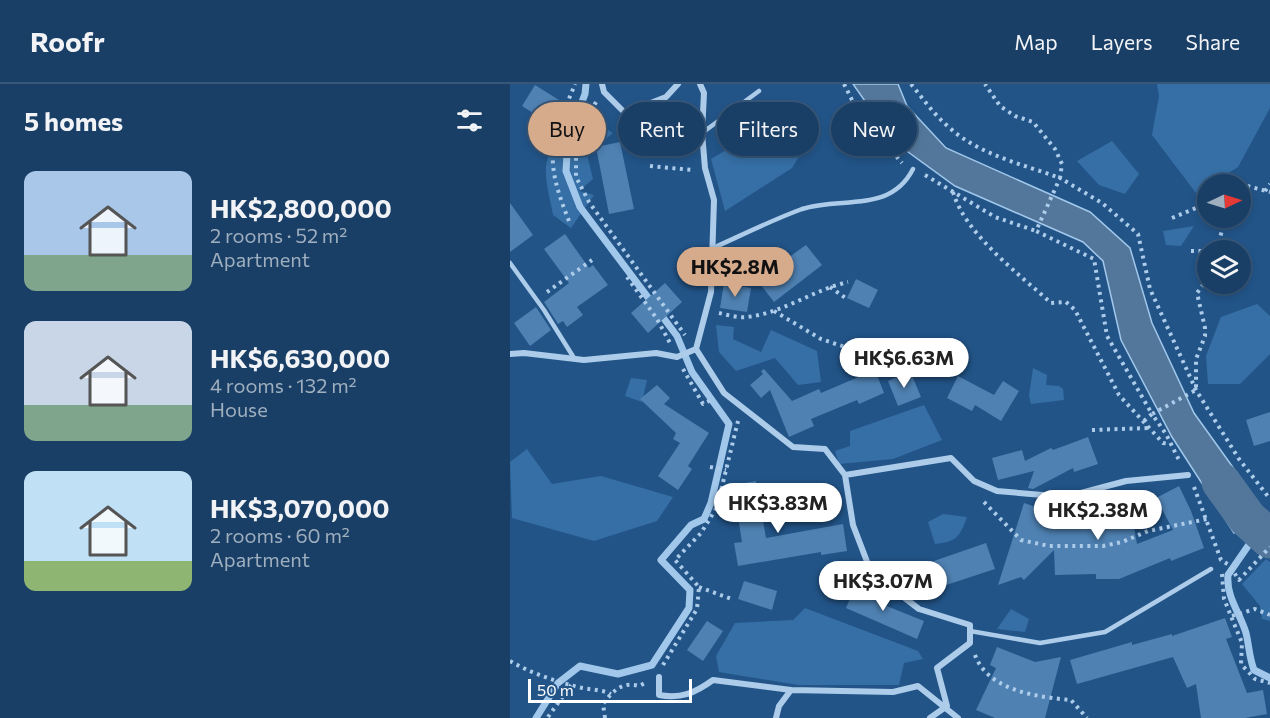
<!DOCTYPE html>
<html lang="en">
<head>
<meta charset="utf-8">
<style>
	body { margin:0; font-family:Commissioner,sans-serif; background:#274a6f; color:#f1f3f6; height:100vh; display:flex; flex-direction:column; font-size:22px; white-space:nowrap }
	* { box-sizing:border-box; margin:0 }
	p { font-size:20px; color:#9fafbf }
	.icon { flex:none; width:33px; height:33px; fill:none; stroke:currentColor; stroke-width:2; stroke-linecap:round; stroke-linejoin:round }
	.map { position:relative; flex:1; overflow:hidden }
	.drawer { display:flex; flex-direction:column; background:#1a3f66; width:510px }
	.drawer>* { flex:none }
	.banner { position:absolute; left:18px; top:18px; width:570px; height:54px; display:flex; gap:12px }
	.needle { width:39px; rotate:86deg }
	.fabs { position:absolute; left:687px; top:90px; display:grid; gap:12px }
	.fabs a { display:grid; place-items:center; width:54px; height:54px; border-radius:50%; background:#1a3f66; box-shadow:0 3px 9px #0003,0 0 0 2px #38587a; font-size:30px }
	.scale { position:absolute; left:18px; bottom:15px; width:164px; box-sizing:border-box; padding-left:6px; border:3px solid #fff; border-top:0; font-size:16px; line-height:21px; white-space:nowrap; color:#fff; -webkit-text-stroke:4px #225488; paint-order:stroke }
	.price { position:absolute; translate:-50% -51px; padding:0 14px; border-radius:21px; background:#fff; color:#222; font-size:20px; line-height:39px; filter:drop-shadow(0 2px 3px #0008) }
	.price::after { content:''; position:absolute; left:50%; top:36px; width:18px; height:14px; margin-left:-9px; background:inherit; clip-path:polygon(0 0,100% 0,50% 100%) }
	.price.active { background:#d6ab8b; color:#111 }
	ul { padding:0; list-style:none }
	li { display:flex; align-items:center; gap:18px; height:150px; padding:0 24px }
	li span { display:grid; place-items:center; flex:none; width:168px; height:120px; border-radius:12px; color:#555 }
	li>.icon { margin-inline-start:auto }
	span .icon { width:72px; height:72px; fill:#fffc; stroke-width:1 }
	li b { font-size:26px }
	h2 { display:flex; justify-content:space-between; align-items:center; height:72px; padding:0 24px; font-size:26px }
	.tag { padding:0 21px; border-radius:27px; background:#1a3f66; box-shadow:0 3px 9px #0003,0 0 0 2px #38587a; font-size:21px; line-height:54px }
	.tag.active { background:#d6ab8b; color:#111 }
	header { display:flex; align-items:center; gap:36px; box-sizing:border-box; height:84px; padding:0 30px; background:#1a3f66; border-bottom:2px solid #38587a }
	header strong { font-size:28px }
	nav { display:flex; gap:33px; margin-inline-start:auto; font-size:21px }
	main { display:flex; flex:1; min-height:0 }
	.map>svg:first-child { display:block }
	.green { fill:#366fa5 }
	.water { fill:#53779b; stroke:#a1c8eb; stroke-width:1.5 }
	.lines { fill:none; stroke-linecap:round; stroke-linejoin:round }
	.stream { stroke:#a1c8eb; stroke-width:7 }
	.river { stroke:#53779b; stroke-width:39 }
	.building { fill:#4f81b2 }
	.path { stroke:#adccea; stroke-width:4; stroke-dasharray:3 4.5; stroke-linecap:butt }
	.service { stroke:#adccea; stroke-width:4.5 }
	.minor { stroke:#adccea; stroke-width:6 }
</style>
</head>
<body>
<header>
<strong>Roofr</strong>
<nav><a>Map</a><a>Layers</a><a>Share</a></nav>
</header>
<main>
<section class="drawer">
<h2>5 homes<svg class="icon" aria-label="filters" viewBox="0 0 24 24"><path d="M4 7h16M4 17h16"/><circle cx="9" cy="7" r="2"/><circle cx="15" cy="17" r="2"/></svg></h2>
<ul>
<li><span style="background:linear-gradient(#a9c7e8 70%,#7fa58c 0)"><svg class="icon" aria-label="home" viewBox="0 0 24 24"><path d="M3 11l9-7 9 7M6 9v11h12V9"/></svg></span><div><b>HK$2,800,000</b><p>2 rooms · 52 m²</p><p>Apartment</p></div></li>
<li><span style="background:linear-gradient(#c9d6e8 70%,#7fa58c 0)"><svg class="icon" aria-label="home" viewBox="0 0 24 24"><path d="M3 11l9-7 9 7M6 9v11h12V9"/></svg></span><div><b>HK$6,630,000</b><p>4 rooms · 132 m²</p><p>House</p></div></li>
<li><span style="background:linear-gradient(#bfe0f5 75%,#8fb573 0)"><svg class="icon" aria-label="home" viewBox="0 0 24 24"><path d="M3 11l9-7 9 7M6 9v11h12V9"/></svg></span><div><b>HK$3,070,000</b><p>2 rooms · 60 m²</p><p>Apartment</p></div></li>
</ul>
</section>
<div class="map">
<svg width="760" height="634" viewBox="0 0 760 634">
	<rect width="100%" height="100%" fill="#225488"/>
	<!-- green -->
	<path class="green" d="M647 0H760V24L728 83 686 109 642 51 649 12Z
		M85 38 103 49 77 71 83 95 69 107 84 111 61 144 43 131C37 97 27 78 52 50L62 51 63 58Z
		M266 52 296 61 282 84 215 127 201 75 238 53Z
		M602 57 629 90 615 110 589 101 567 77Z
		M684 142 671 162 656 161 653 147Z
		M747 220 760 232V270L730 300H698L696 272 711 233Z
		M206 241 224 243 223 255 251 268 261 246 307 267 311 298 288 301 265 274 226 287 209 268Z
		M523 284 537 291 536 301 549 302 553 305 554 316 521 320 519 312Z
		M121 294 137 296 132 318 115 312Z
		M414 321 432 356 383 375 329 380 325 367 340 362V347Z
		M17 365 42 400 91 392 163 413 147 437 84 457 2 434 0 378Z
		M433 430 457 433C450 453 446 458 425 460L418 438Z
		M756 475 760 478V537L752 535 750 522 732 500Z
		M295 524 408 567 413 575 394 579 389 601H288L209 588 206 572 225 539 283 536Z
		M501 525 519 535 515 548 487 545Z"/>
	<!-- water -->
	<path class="water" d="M343 0H388L397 22 436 64 580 128 620 164 642 239 684 329 760 435 724 449 662 353 611 256 593 177 573 158 445 102 383 57Z"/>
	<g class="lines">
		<!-- stream -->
		<path class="stream" d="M749 446 718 491C716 513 730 529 736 549 739 561 739 573 744 586L760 594
			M26 634 48 599 70 582 108 590 142 581 179 524 180 506 151 476 181 441 194 435 201 419 219 340 182 288 167 252 70 123 56 87 58 54 75 10 76 0"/>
		<!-- river -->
		<path class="river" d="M711 398 737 434 760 455"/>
	</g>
	<!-- building -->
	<path class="building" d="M25 1 49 16 36 37 12 22Z
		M178 36 185 55 152 66 145 47Z
		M110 58 124 125 99 130 86 63Z
		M0 119 23 151 0 168Z
		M55 150 79 184 83 181 98 201 67 223 73 231 57 243 53 237 48 240 34 218 59 199 34 165Z
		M296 161 312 181 264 218 247 196Z
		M346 195 368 206 359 224 337 214Z
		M155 199 172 218 138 249 121 229Z
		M214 199 241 204 237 228 210 224Z
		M26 223 41 246 20 262 4 239Z
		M254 285 282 317 309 305 311 309 365 286 374 309 349 320 347 316 301 335 304 342 279 353 260 306 251 314 240 301 253 290 251 287Z
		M400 287 411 313 388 322 378 297Z
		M448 292 484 311 493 297 509 307 491 337 465 321 462 327 437 314Z
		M147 301 160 314 154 320 199 349 178 382 182 385 168 406 148 392 170 359 163 355 166 349 130 315Z
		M760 328V357L744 362 736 336Z
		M578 353 588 380 564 388 563 384 523 405 518 404 524 387 488 396 482 374 512 366 515 377 541 364 543 366Z
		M246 397 256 454 333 440 337 467 311 471V468L228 482 224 459 232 458 223 401Z
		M669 402 681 427 694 464 661 477 660 474 609 495H586V490L545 491 544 466 514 496 511 493 488 501 514 419 543 429 587 428 620 422 627 460 663 446 646 414Z
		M476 459 485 485 430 503 421 478Z
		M234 497 267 507 262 526 228 515Z
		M346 501 371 511 369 519 414 537 407 555 336 524Z
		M715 534 722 553 716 555 737 609 753 606 757 630 735 634H691L686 600 677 604 663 573 567 600 560 576 622 558V561L662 550V552Z
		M197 537 213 547 193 577 177 566Z
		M487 563 525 578 551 573 535 634H485L466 626 486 584 480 581Z"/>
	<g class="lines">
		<!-- path -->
		<path class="path" d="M334 0 347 26 392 79
			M401 0C414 16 425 32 441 45 470 71 515 81 550 94L552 80 545 65 523 38 505 32 490 22 475 0
			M86 18 71 47 66 67V93L79 118 175 251
			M140 82 182 86
			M415 91 485 133 526 147
			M730 100 760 108
			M755 107 760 100
			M443 108C455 150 509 190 541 219L556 218 565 226 609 311 653 359 660 360
			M662 134 698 119
			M59 137C48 109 37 80 46 49 50 33 59 16 65 0
			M707 166 715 134
			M681 167H698
			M117 193 147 235 160 259
			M698 194 687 209 695 244V252L686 275V306L642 330 597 252 584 175 526 147 550 94 592 119 628 150 640 205 686 306 729 375 760 415
			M320 203 337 215
			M37 208 82 176
			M264 227 311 255 356 270
			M209 229C218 231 228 234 237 233 273 229 303 206 338 198
			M173 285 193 320 203 315
			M634 337 642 330 656 350 670 378
			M582 346 639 344
			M200 383 216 386
			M684 403 711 476 719 481 729 496 760 463
			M474 418 511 456 539 462H593L612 458 638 447 697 435
			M712 490 714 515 732 559 731 580 745 595 760 599
			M189 503 224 516
			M722 532 745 525 760 531
			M465 571C478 607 528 613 561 616L577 634
			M0 577C21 589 44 597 68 603 79 606 90 605 101 610
			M153 581 187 525 189 503 165 476 191 449 207 423 228 337
			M38 633 61 601
			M95 634 93 620C103 607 112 597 129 602L137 598"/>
		<!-- service -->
		<path class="service" d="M192 49 249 7
			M203 164C232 151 262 136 292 125 331 112 380 130 403 85
			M0 179 34 226 64 274
			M460 547 530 559 595 548 701 485"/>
		<!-- minor -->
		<path class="minor" d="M92 0 94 8 115 29 156 13 168 0
			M186 265 214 309 283 363 315 365 335 391
			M0 270 14 269 74 276 146 269 167 273 186 265 201 208 204 116 195 84 192 49 194 9 190 0
			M149 593V611C171 615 185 609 203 596L281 606
			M266 634 269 622 281 606 383 608 408 602 448 634
			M420 634 437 622 427 584 460 559V541L409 525 361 488 343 441 335 391 441 374 464 397 487 407 556 413 616 397 678 391"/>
	</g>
</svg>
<div class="fabs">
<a><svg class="needle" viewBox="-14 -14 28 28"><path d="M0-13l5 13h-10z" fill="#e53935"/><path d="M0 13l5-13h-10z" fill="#9fafbf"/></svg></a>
<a><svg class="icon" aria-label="layers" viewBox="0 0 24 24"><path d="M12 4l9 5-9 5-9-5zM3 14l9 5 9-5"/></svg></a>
</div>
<div class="scale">50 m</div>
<b class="price active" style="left:225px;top:214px">HK$2.8M</b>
<b class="price" style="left:394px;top:305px">HK$6.63M</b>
<b class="price" style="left:268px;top:450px">HK$3.83M</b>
<b class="price" style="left:588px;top:457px">HK$2.38M</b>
<b class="price" style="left:373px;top:528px">HK$3.07M</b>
<div class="banner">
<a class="tag active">Buy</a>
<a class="tag">Rent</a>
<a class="tag">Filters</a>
<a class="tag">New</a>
</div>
</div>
</main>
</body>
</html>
